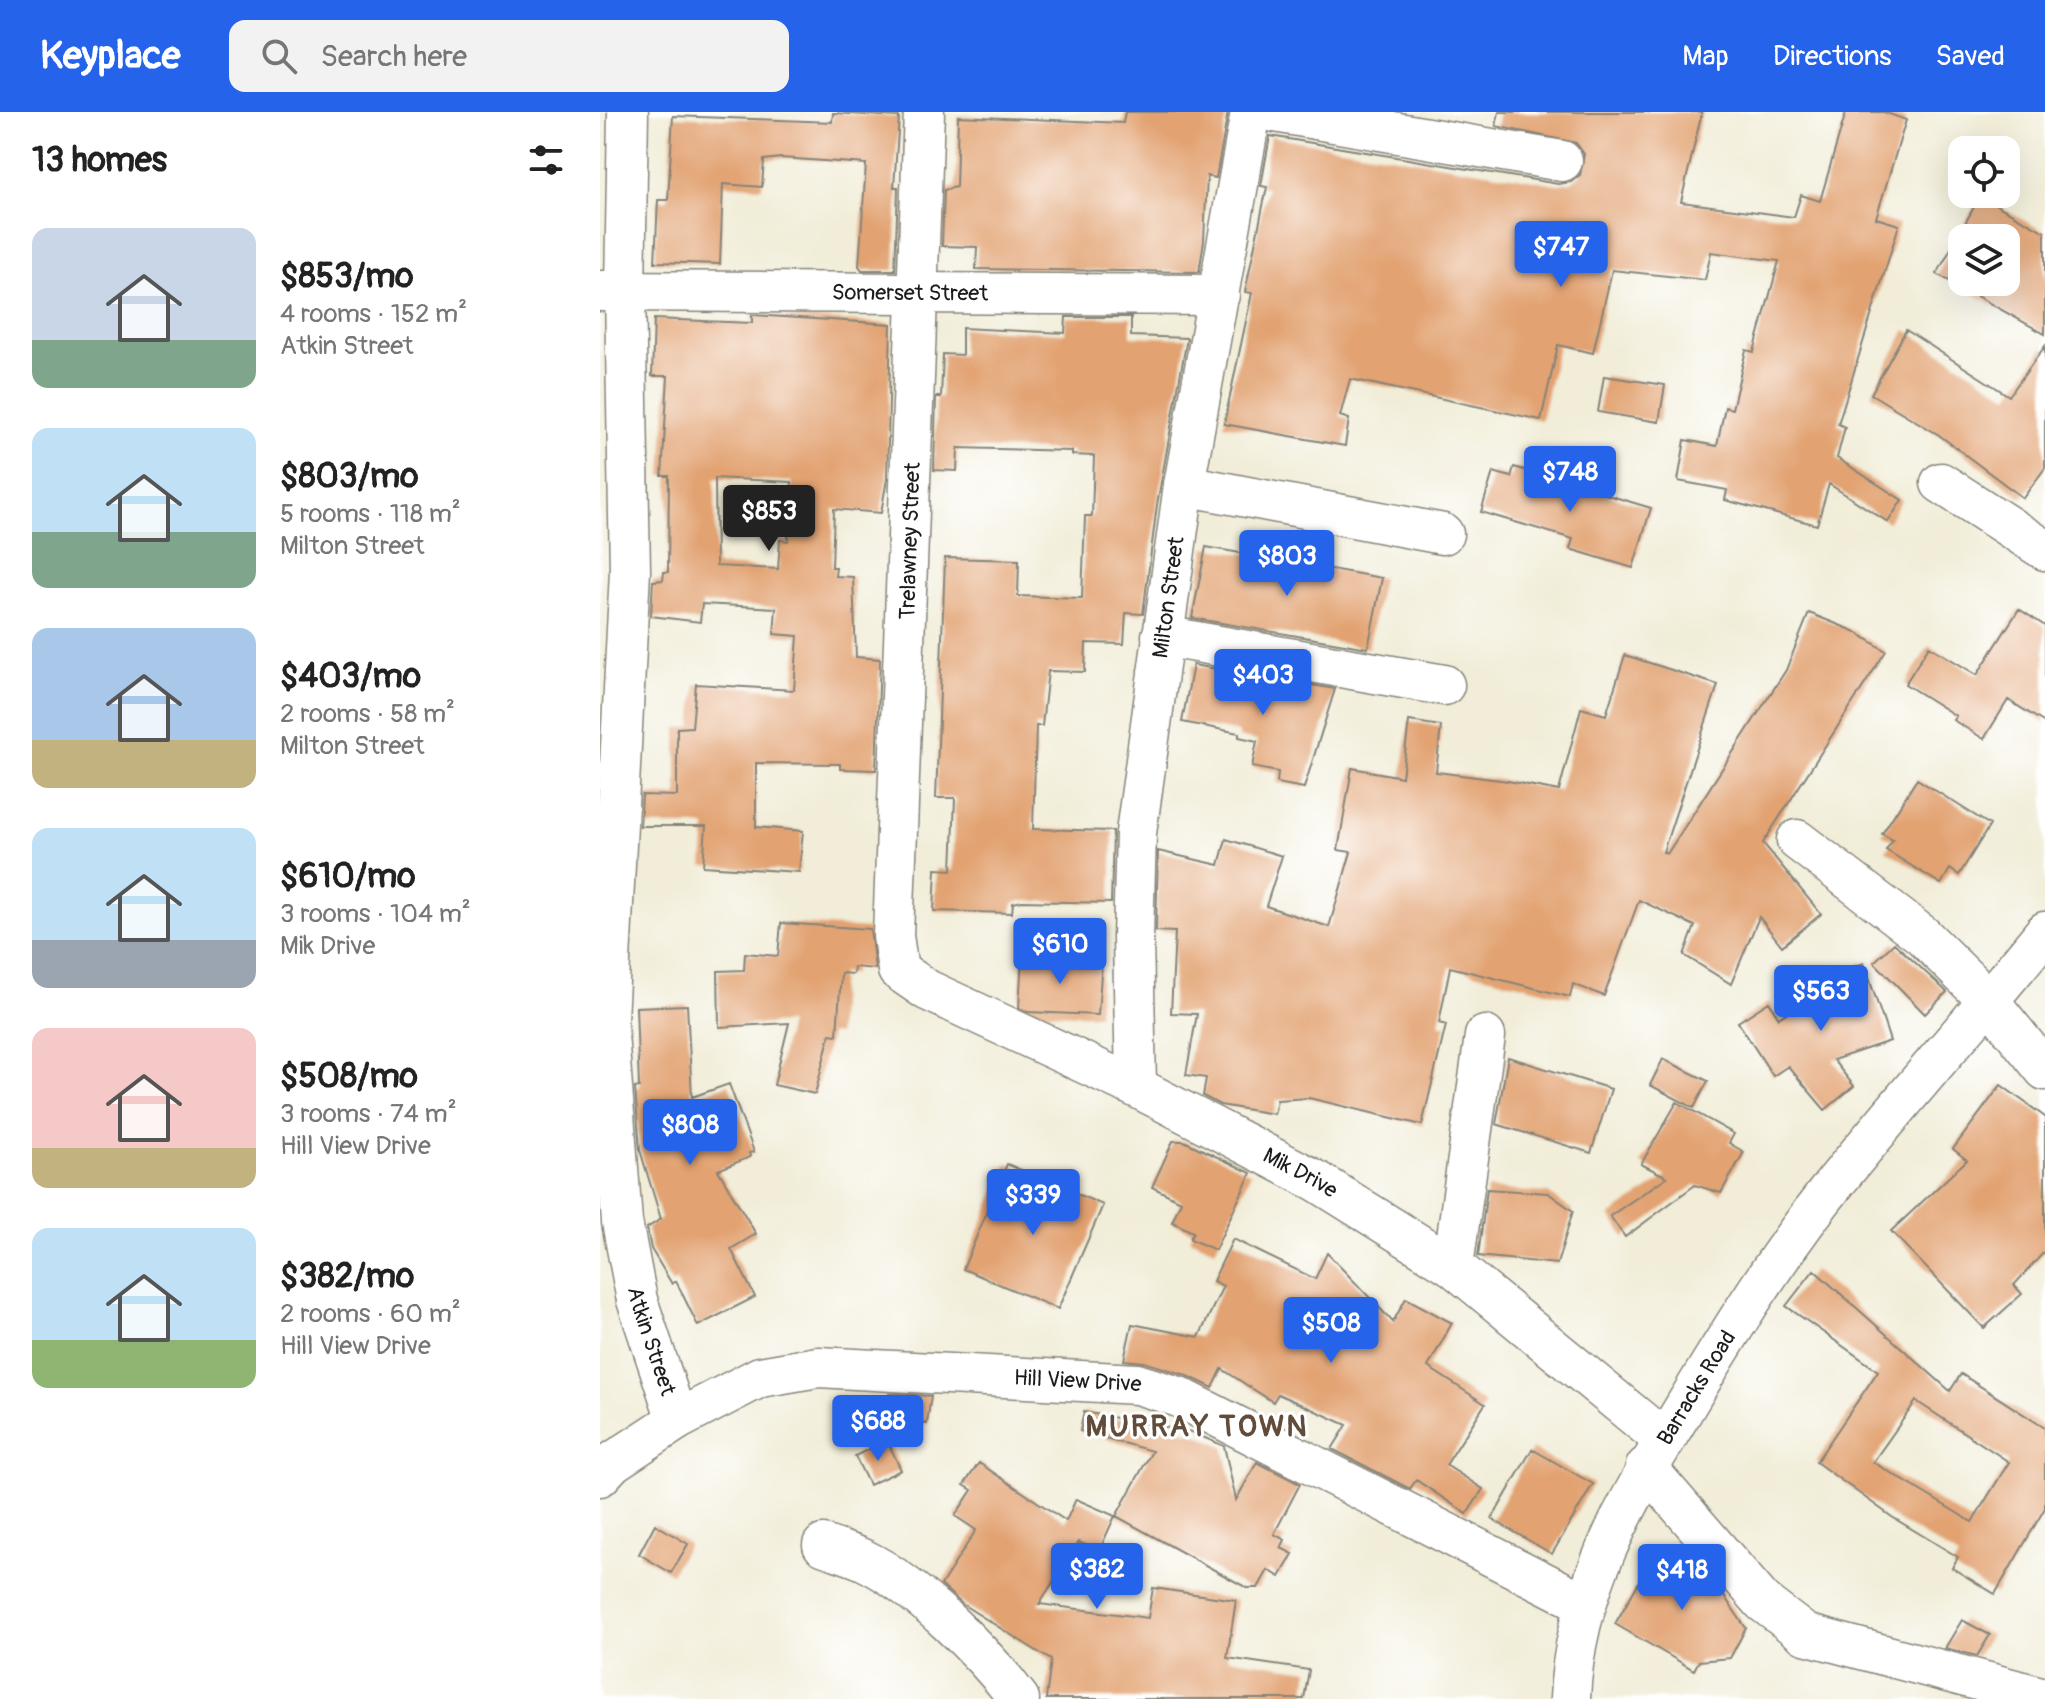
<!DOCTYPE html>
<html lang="en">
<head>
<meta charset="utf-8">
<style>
	body { margin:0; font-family:Pangolin,sans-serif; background:#f2f2f2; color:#222; height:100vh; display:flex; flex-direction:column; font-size:30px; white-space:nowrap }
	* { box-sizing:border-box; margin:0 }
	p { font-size:26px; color:#767676 }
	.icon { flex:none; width:44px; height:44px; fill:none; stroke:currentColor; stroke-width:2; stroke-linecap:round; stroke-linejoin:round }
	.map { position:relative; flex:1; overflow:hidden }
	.details { display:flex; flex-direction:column; background:#fff; width:600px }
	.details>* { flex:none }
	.tools { position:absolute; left:1348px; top:24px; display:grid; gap:16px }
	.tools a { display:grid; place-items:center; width:72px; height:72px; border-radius:16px; background:#fff; box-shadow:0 8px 32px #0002; font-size:40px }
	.price { position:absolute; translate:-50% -68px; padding:0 18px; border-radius:8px; background:#2563eb; color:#fff; font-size:26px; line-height:52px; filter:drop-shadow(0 2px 4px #0008) }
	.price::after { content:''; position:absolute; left:50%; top:48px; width:24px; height:18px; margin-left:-12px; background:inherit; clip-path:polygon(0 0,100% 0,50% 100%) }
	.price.active { background:#222; color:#fff }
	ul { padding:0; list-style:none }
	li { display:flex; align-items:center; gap:24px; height:200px; padding:0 32px }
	li span { display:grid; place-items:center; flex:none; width:224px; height:160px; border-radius:16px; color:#555 }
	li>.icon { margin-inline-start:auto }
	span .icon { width:96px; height:96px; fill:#fffc; stroke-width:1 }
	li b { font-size:34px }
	h2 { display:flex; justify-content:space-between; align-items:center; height:96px; padding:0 32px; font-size:34px }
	header { display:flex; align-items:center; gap:48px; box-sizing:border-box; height:112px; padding:0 40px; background:#2563eb; color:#fff }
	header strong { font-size:38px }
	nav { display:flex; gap:44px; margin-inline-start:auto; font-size:28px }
	.search { width:560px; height:72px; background:#f2f2f2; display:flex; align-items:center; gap:20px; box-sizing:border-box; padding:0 28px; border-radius:16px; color:#767676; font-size:30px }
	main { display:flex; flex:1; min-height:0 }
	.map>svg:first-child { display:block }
	.building { fill:#e2a271; fill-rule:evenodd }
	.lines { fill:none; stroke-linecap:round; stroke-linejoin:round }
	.minor-casing { stroke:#86847a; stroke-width:43 }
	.minor { stroke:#fff; stroke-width:40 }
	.labels { text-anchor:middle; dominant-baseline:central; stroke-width:6; stroke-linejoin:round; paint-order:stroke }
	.street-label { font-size:22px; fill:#1c1c1c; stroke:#fff }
	.district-label { font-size:30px; font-weight:bold; letter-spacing:2px; fill:#614b3a; stroke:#fff }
</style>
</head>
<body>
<header>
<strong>Keyplace</strong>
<div class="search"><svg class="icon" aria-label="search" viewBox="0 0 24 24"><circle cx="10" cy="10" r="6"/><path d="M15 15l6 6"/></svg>Search here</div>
<nav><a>Map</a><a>Directions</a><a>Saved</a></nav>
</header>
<main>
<section class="details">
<h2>13 homes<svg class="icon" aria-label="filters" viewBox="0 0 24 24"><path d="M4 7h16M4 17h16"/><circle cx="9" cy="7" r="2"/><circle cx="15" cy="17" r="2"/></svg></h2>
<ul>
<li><span style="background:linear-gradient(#c9d6e8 70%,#7fa58c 0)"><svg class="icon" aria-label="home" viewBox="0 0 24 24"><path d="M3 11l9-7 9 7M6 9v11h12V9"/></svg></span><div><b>$853/mo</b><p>4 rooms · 152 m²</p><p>Atkin Street</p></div></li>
<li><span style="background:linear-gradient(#bfe0f5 65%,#7fa58c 0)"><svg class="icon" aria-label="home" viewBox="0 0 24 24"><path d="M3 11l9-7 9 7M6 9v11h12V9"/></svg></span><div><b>$803/mo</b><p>5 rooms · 118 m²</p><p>Milton Street</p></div></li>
<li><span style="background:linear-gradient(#a9c7e8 70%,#c2b280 0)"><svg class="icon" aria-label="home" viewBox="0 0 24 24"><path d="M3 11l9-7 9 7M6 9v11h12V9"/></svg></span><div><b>$403/mo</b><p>2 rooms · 58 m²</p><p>Milton Street</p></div></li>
<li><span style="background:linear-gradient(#bfe0f5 70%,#9aa5b1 0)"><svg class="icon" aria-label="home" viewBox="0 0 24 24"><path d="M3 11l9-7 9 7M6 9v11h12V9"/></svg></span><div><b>$610/mo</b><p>3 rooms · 104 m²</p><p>Mik Drive</p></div></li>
<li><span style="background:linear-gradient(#f6c9c9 75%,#c2b280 0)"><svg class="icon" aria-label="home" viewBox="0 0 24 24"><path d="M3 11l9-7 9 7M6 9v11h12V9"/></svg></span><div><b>$508/mo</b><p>3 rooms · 74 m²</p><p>Hill View Drive</p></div></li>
<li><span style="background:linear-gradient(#bfe0f5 70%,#8fb573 0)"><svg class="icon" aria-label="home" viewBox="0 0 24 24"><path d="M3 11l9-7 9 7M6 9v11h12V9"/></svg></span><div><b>$382/mo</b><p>2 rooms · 60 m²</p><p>Hill View Drive</p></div></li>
</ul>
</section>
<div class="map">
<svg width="1445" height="1587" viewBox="0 0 1445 1587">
	<rect width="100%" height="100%" fill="#fff"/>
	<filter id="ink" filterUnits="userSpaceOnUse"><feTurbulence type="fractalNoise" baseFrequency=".0125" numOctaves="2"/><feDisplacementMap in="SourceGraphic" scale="16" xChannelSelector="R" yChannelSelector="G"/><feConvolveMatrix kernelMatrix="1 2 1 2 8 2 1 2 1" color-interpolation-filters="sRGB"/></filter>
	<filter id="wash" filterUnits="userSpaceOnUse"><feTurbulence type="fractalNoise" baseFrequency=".006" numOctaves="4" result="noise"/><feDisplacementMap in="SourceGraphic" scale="32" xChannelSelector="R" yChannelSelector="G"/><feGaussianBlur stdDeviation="1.8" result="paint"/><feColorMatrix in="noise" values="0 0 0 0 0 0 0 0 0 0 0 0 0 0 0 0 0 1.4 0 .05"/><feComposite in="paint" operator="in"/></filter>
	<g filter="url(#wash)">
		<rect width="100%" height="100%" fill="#f1edd8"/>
		<g id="blocks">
			<!-- building -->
			<path class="building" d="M525 0H628L616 66 607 64 604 129 599 160 376 157 377 135 342 134 344 78 356 75 358 4 523 11Z
				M899 0H1102L1081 90 1194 105 1201 83 1220 89 1246 0H1284L1306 8 1276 106 1299 113 1238 312 1245 315 1237 346 1302 388 1288 410 1229 372 1217 413 1125 388 1127 378 1078 369 1085 328 1117 334 1125 295 1132 297 1146 238 1154 240 1179 149 1111 140 1105 168 1012 158 993 241 958 233 941 308 750 267 740 304 749 307 745 334 624 312 652 181 645 180 667 75 661 74 670 24 958 72 971 70 980 63 984 42 976 31 896 14Z
				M233 1 299 5 294 75H298L295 158H262L259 154 266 52 181 46 164 48 162 75 123 72 120 152 55 150 58 88H68L73 4 232 10Z
				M1380 84 1445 120V222L1337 162ZM1362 126H1406V170H1362Z
				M152 203 291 212 287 367 281 401 234 397 232 455H236L235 464 253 465 256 545 280 547 276 658 240 657V652L156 651V715L203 719 199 760 103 754 106 714H40L42 683 77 684V616L92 615 96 572 194 578 198 524 174 522 176 496 102 492 100 510 51 504 53 469 63 468 64 460H68L69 364H62L68 264H52L54 207 152 211ZM115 366 192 370 188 429 180 428 178 457 116 454Z
				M466 205H531V224L587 226 557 393 543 502 526 501 524 532 486 531 485 560 448 559 442 614H436L433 717 513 719 511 791 422 789 413 791 412 801 334 799 336 757 352 758 355 686H336L345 446 419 448 418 484 482 486 485 404H492L494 344 472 343V339L358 336 357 359 334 358 336 285H341L343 242 362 243V216L465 221Z
				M1306 218 1409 284 1445 234V356L1423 386 1339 323 1271 282Z
				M1004 264 1065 273 1059 310 998 300Z
				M914 355 1051 396 1033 456 970 437 973 427 881 400 893 360 911 365Z
				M606 435 782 466 768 536 592 506Z
				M1419 497 1445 514V611L1408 588 1384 627 1353 608 1356 604 1305 572 1329 534 1377 563Z
				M1209 501 1254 519 1286 539 1163 731 1221 802 1182 834 1159 805 1131 872 1084 843 1095 814 1039 788 1004 884 973 872 970 885 850 855 839 911 846 913 822 1013 709 986 677 988 674 1002 620 993 603 984 606 966 586 963 597 902 571 901 575 820 556 819 558 739 619 753 626 727 682 744 666 794 729 815 751 740 738 738 752 656 802 665 809 609 841 614 836 660 908 669 959 679 981 596 1006 603 1025 543 1118 573 1063 740 1067 742 1186 558Z
				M593 553 735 577 704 676 677 671 678 660 652 655 657 629 639 625V621L582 610Z
				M1317 667 1390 713 1359 763 1350 757 1341 772 1286 738 1293 728 1282 722Z
				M181 811 270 817 275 857 254 855 253 862 241 861 237 923 230 922 215 982 174 973 189 911 119 915 118 859 144 858 145 841 178 844Z
				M1294 831 1347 880 1325 902 1274 850Z
				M422 844 502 848 498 903 428 900 419 896Z
				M1264 851 1290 929 1233 948 1254 974 1225 998 1188 954 1173 964 1138 910 1169 890 1179 906 1218 878 1214 868Z
				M87 893 92 985 129 972 154 1040 149 1041 150 1045 118 1058 156 1122 131 1137 155 1185 98 1214 76 1169 72 1172 51 1137 47 1116 61 1107 40 1038 35 976 39 975 36 895Z
				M908 945 1011 977 991 1041 896 1012Z
				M1063 947 1108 969 1094 996 1050 973Z
				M1401 973 1445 1005V1139L1414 1173 1422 1182 1384 1216 1291 1119 1367 1048 1353 1037Z
				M1077 990 1134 1022 1129 1031 1144 1040 1121 1081 1095 1073 1025 1125 1010 1104 1067 1065 1041 1052Z
				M573 1029H584L651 1061 615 1138 590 1127 593 1120 572 1110 581 1089 552 1075Z
				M407 1052 503 1093 458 1197 363 1157Z
				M887 1077 948 1081 973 1099 957 1152 878 1144Z
				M633 1127 715 1167 727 1141 793 1210 806 1186 852 1211 828 1255 885 1292 846 1353 883 1377 867 1402 816 1368 810 1377 732 1337 747 1313 678 1282 673 1290 622 1257 613 1276 586 1263 544 1250 524 1248 532 1212 599 1225 623 1174 613 1169Z
				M1214 1158 1350 1279 1361 1262 1445 1316V1396L1395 1482 1352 1456 1358 1445 1292 1405 1216 1350 1278 1259 1186 1194ZM1316 1289 1409 1350 1372 1410 1273 1350Z
				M289 1282 331 1284 327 1312 286 1307Z
				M484 1300 591 1320 624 1334 636 1388 657 1350 700 1372 674 1422 685 1428 681 1436 693 1442 680 1465 668 1458 658 1476H647L516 1404 552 1339 480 1319Z
				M287 1328 301 1358 269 1373 255 1344Z
				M932 1337 993 1372 952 1442 892 1407Z
				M379 1351 466 1409 476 1387 515 1404 499 1439 479 1430 439 1492 548 1506 553 1476 636 1488 627 1546 709 1558 704 1587H446L451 1548 362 1492 341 1473 376 1418 355 1404 372 1378 364 1373Z
				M55 1412 88 1432 71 1461 39 1442Z
				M1060 1433 1108 1461 1146 1516 1130 1546 1099 1549 1094 1558 1015 1512Z
				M1362 1508 1390 1523 1377 1544 1345 1536Z"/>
		</g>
	</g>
	<g filter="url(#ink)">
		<use href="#blocks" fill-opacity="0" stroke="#86847a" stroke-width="2"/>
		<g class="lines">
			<!-- minor casing -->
			<g class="minor-casing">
				<g id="minor">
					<path id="s1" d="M28 0 25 178 30 459 7 908 22 1110 37 1188 77 1308"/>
					<path id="s2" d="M324 0 293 824 298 858 327 878 536 975 717 1069 853 1154 1064 1328"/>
					<path d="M675 0 962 49"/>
					<path id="s3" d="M0 179 619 183"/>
					<path d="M1341 371 1445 438"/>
					<path d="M584 373 843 422"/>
					<path d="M562 524 844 573"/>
					<path d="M1197 728 1322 823 1389 889 1445 958"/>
					<path id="s4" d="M536 975 533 825 536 721 584 373 651 0"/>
					<path d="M853 1154 885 924"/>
					<path d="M1046 1355 1163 1490 1205 1522 1445 1586"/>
					<path id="s5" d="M0 1364 13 1350 77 1308 160 1265 218 1255 537 1272 579 1285 984 1491"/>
					<path d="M223 1433C236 1438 251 1442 264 1448 315 1472 385 1542 419 1587"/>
					<path id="s6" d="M970 1587C974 1479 1025 1393 1080 1303 1129 1221 1179 1140 1239 1066 1306 983 1378 903 1445 820"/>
				</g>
			</g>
			<!-- minor -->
			<use href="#minor" class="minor"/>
		</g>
	</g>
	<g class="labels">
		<!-- street labels -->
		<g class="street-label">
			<text stroke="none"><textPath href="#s3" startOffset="310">Somerset Street</textPath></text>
			<text transform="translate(310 429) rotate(-88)">Trelawney Street</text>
			<text stroke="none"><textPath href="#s4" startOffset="492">Milton Street</textPath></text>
			<text stroke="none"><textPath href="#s2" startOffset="1310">Mik Drive</textPath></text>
			<text stroke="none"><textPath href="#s1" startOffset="1234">Atkin Street</textPath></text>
			<text stroke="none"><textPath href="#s5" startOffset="508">Hill View Drive</textPath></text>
			<text stroke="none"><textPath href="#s6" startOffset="340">Barracks Road</textPath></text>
		</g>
		<!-- district labels -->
		<g class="district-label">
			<text x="597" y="1314">MURRAY TOWN</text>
		</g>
	</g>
</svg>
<div class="tools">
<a><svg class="icon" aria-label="locate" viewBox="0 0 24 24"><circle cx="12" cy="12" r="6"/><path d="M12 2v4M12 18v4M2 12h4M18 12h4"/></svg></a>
<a><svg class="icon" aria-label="layers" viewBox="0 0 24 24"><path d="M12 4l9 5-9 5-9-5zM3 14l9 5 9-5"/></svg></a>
</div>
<b class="price" style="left:961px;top:177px">$747</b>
<b class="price" style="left:970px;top:402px">$748</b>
<b class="price active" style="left:169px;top:441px">$853</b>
<b class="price" style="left:687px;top:486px">$803</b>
<b class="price" style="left:663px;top:605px">$403</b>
<b class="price" style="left:460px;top:874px">$610</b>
<b class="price" style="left:1221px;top:921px">$563</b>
<b class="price" style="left:90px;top:1055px">$808</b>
<b class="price" style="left:433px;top:1125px">$339</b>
<b class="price" style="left:731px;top:1253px">$508</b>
<b class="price" style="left:278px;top:1351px">$688</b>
<b class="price" style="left:497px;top:1499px">$382</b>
<b class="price" style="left:1082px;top:1500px">$418</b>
</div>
</main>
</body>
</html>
